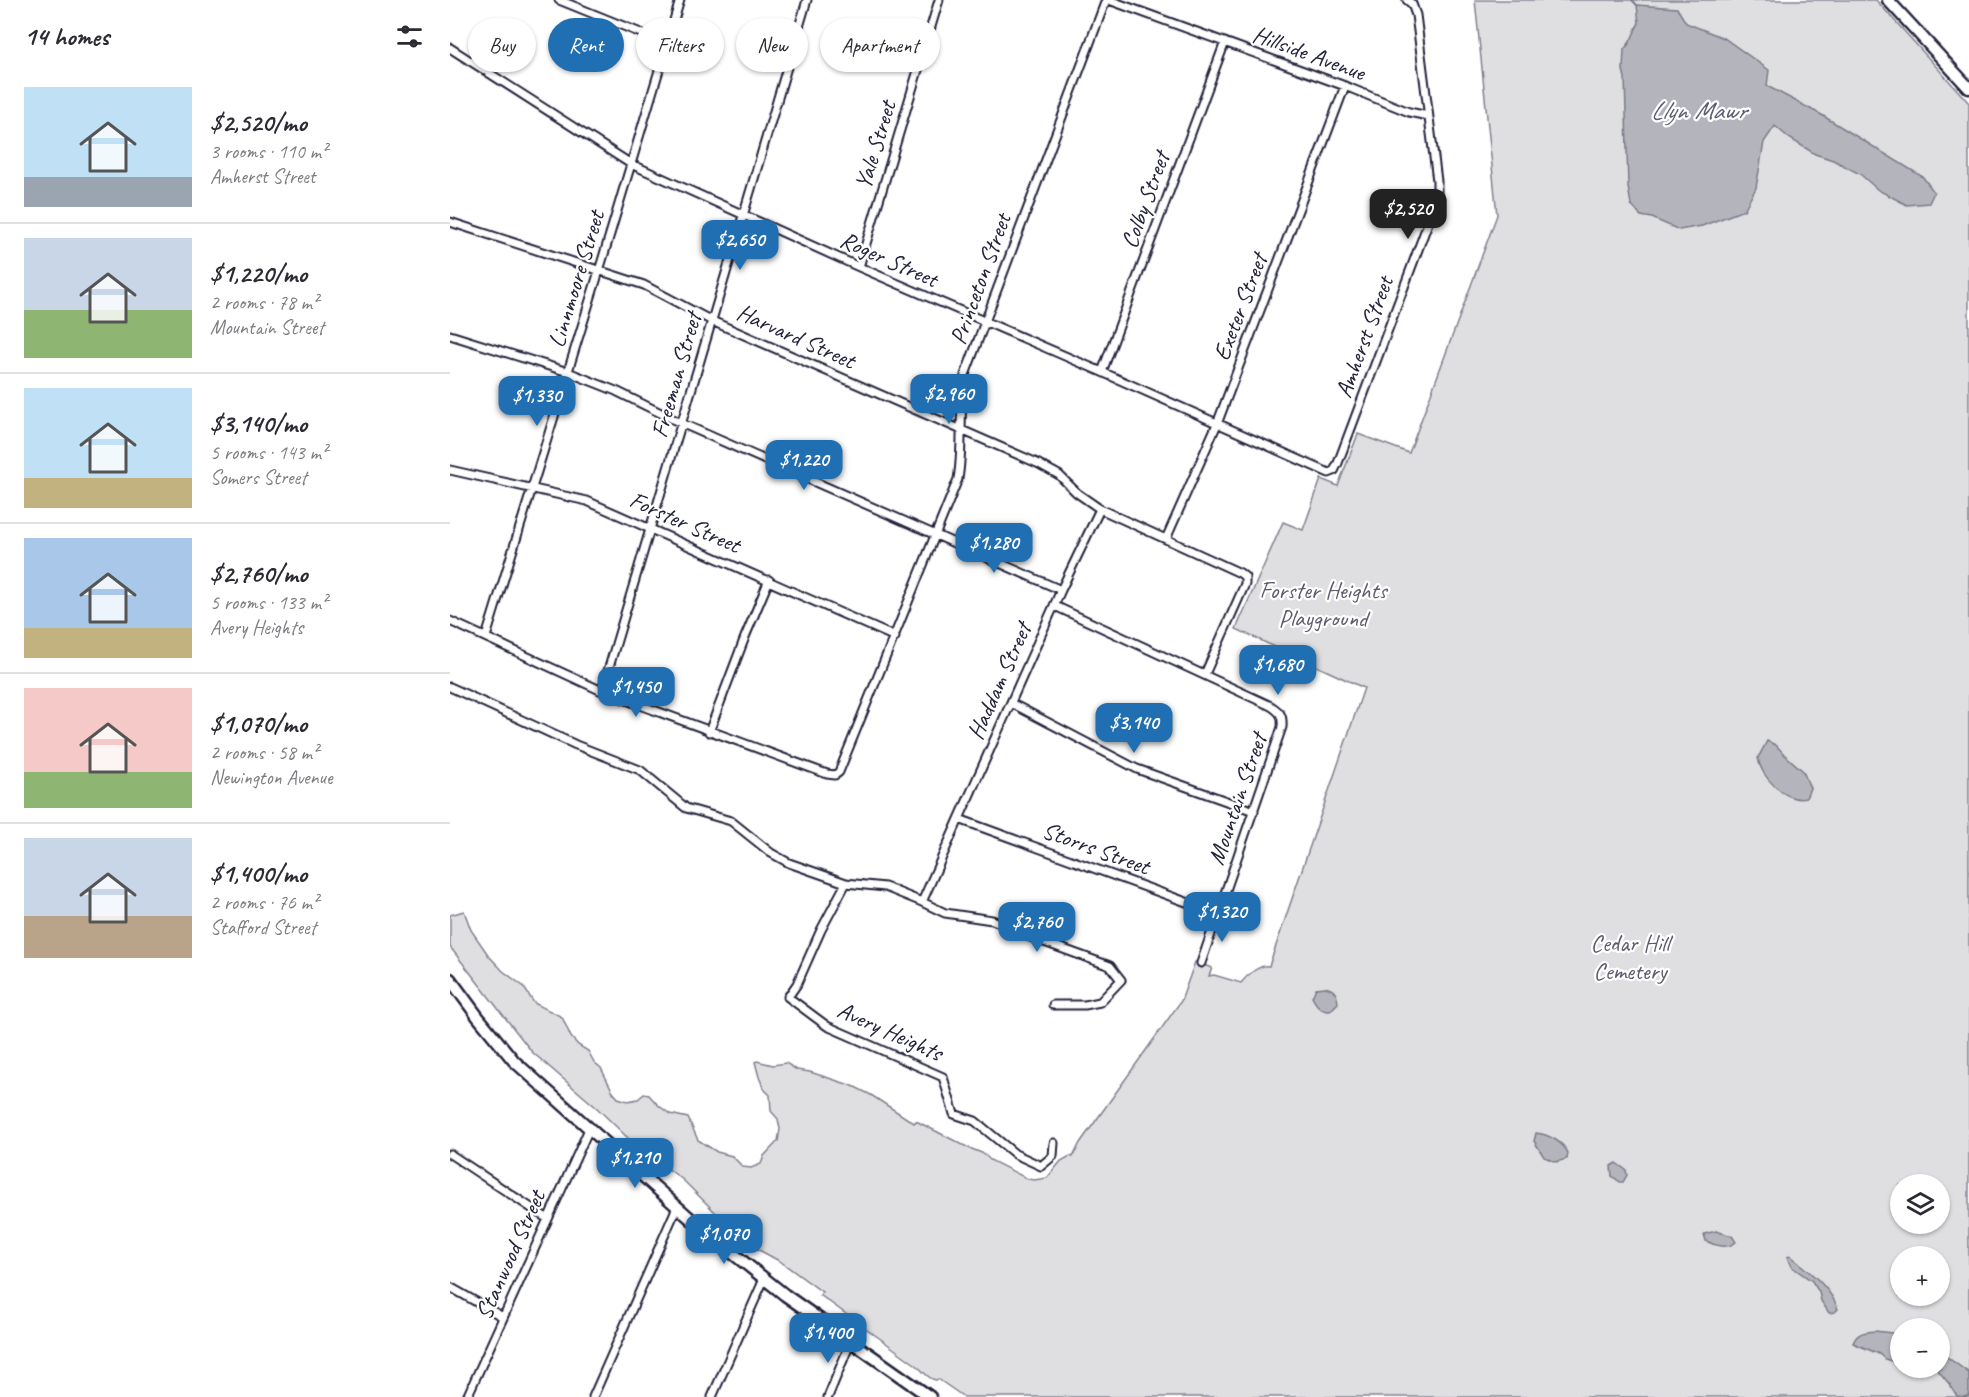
<!DOCTYPE html>
<html lang="en">
<head>
<meta charset="utf-8">
<style>
	body { margin:0; font-family:Caveat,sans-serif; background:#f7f7f7; color:#2b2b33; height:100vh; display:flex; flex-direction:column; font-size:22px; white-space:nowrap }
	* { box-sizing:border-box; margin:0 }
	p { font-size:20px; color:#7c7c81 }
	.icon { flex:none; width:33px; height:33px; fill:none; stroke:currentColor; stroke-width:2; stroke-linecap:round; stroke-linejoin:round }
	.map { position:relative; flex:1; overflow:hidden }
	.details { display:flex; flex-direction:column; background:#fff; width:450px }
	.details>* { flex:none }
	.guide { position:absolute; left:18px; top:18px; width:570px; height:54px; display:flex; gap:12px }
	.tools { position:absolute; left:1440px; top:1174px; display:grid; gap:12px }
	.tools a { display:grid; place-items:center; width:60px; height:60px; border-radius:50%; background:#fff; box-shadow:0 2px 4px #0004; font-size:30px }
	.price { position:absolute; translate:-50% -51px; padding:0 14px; border-radius:12px; background:#1f6fb2; color:#fff; font-size:20px; line-height:39px; filter:drop-shadow(0 2px 3px #0008) }
	.price::after { content:''; position:absolute; left:50%; top:36px; width:18px; height:14px; margin-left:-9px; background:inherit; clip-path:polygon(0 0,100% 0,50% 100%) }
	.price.selected { background:#222; color:#fff }
	ul { padding:0; list-style:none }
	li { display:flex; align-items:center; gap:18px; height:150px; padding:0 24px }
	li+li { border-top:2px solid #e1e1e2 }
	li span { display:grid; place-items:center; flex:none; width:168px; height:120px; border-radius:0px; color:#555 }
	li>.icon { margin-inline-start:auto }
	span .icon { width:72px; height:72px; fill:#fffc; stroke-width:1 }
	li b { font-size:26px }
	h2 { display:flex; justify-content:space-between; align-items:center; height:72px; padding:0 24px; font-size:26px }
	.chip { padding:0 21px; border-radius:27px; background:#fff; box-shadow:0 2px 4px #0004; font-size:21px; line-height:54px }
	.chip.selected { background:#1f6fb2; color:#fff }
	main { display:flex; flex:1; min-height:0 }
	.map>svg:first-child { display:block }
	.green { fill:#dfdfe2; stroke:#80808e; stroke-width:1.5; fill-rule:evenodd }
	.water { fill:#b4b4bc; stroke:#7a7a88; stroke-width:1.5 }
	.lines { fill:none; stroke-linecap:round; stroke-linejoin:round }
	.stream { stroke:#7a7a88; stroke-width:2 }
	.minor-casing { stroke:#22223b; stroke-width:11 }
	.secondary-casing { stroke:#22223b; stroke-width:15 }
	.minor { stroke:#fff; stroke-width:7 }
	.secondary { stroke:#fff; stroke-width:10 }
	.labels { text-anchor:middle; dominant-baseline:central; stroke-width:4.5; stroke-linejoin:round; paint-order:stroke }
	.street-label { font-size:24px; fill:#22223b; stroke:#fff }
	.park-label { font-size:24px; fill:#5b5b6d; stroke:#fff }
	.water-label { font-size:26px; font-style:italic; fill:#5c5c6f; stroke:#fff }
</style>
</head>
<body>
<main>
<section class="details">
<h2>14 homes<svg class="icon" aria-label="filters" viewBox="0 0 24 24"><path d="M4 7h16M4 17h16"/><circle cx="9" cy="7" r="2"/><circle cx="15" cy="17" r="2"/></svg></h2>
<ul>
<li><span style="background:linear-gradient(#bfe0f5 75%,#9aa5b1 0)"><svg class="icon" aria-label="home" viewBox="0 0 24 24"><path d="M3 11l9-7 9 7M6 9v11h12V9"/></svg></span><div><b>$2,520/mo</b><p>3 rooms · 110 m²</p><p>Amherst Street</p></div></li>
<li><span style="background:linear-gradient(#c9d6e8 60%,#8fb573 0)"><svg class="icon" aria-label="home" viewBox="0 0 24 24"><path d="M3 11l9-7 9 7M6 9v11h12V9"/></svg></span><div><b>$1,220/mo</b><p>2 rooms · 78 m²</p><p>Mountain Street</p></div></li>
<li><span style="background:linear-gradient(#bfe0f5 75%,#c2b280 0)"><svg class="icon" aria-label="home" viewBox="0 0 24 24"><path d="M3 11l9-7 9 7M6 9v11h12V9"/></svg></span><div><b>$3,140/mo</b><p>5 rooms · 143 m²</p><p>Somers Street</p></div></li>
<li><span style="background:linear-gradient(#a9c7e8 75%,#c2b280 0)"><svg class="icon" aria-label="home" viewBox="0 0 24 24"><path d="M3 11l9-7 9 7M6 9v11h12V9"/></svg></span><div><b>$2,760/mo</b><p>5 rooms · 133 m²</p><p>Avery Heights</p></div></li>
<li><span style="background:linear-gradient(#f6c9c9 70%,#8fb573 0)"><svg class="icon" aria-label="home" viewBox="0 0 24 24"><path d="M3 11l9-7 9 7M6 9v11h12V9"/></svg></span><div><b>$1,070/mo</b><p>2 rooms · 58 m²</p><p>Newington Avenue</p></div></li>
<li><span style="background:linear-gradient(#c9d6e8 65%,#b9a48a 0)"><svg class="icon" aria-label="home" viewBox="0 0 24 24"><path d="M3 11l9-7 9 7M6 9v11h12V9"/></svg></span><div><b>$1,400/mo</b><p>2 rooms · 76 m²</p><p>Stafford Street</p></div></li>
</ul>
</section>
<div class="map">
<svg width="1519" height="1397" viewBox="0 0 1519 1397">
	<rect width="100%" height="100%" fill="#fff"/>
	<filter id="ink" filterUnits="userSpaceOnUse"><feTurbulence type="fractalNoise" baseFrequency=".0167" numOctaves="2"/><feDisplacementMap in="SourceGraphic" scale="12" xChannelSelector="R" yChannelSelector="G"/><feConvolveMatrix kernelMatrix="1 2 1 2 8 2 1 2 1" color-interpolation-filters="sRGB"/></filter>
	<g filter="url(#ink)">
		<!-- green -->
		<path class="green" d="M1025 0H1426L1519 103V1397H514L488 1379 486 1380C477 1379 472 1369 465 1364 433 1341 402 1318 370 1295L372 1292 331 1262 309 1250 282 1229 233 1180 182 1142 147 1108 82 1052 0 947V915L14 911 21 930 39 956 53 971 73 986 84 1003 112 1017 121 1037 128 1045 138 1051 144 1062 151 1068 163 1092 168 1098 178 1101 188 1099 194 1094 199 1095 208 1105 220 1114 238 1118 248 1140 259 1147 267 1152 282 1156 293 1167 301 1168 311 1164 314 1156 328 1141 330 1129 328 1119 321 1111 320 1095 314 1089 309 1077 305 1062 307 1061 323 1065 336 1063 347 1070 360 1072 403 1086 421 1095 464 1123 466 1121 517 1147 534 1154 540 1160 578 1179 584 1180 597 1178 611 1161 620 1156 623 1157 630 1143 731 1001 745 962 762 968 759 976 764 975 791 983C797 975 810 964 819 966L914 688 786 629 833 522 853 530 871 479 888 486 908 434 959 453 1047 215ZM1450 1185H1490V1224H1450ZM1450 1257H1490V1296H1450ZM1450 1329H1490V1368H1450Z"/>
		<!-- water -->
		<path class="water" d="M1187 5 1227 8 1236 23 1274 38 1319 70 1317 86 1370 114 1473 177 1484 192 1479 203 1457 205 1428 190 1410 174 1383 160 1365 154 1339 138 1325 126 1314 142 1306 188 1294 210 1252 226 1229 230 1202 218 1191 216 1181 205 1178 187 1175 78 1173 70 1174 49C1183 42 1183 32 1189 23Z
			M1317 741 1326 745 1334 754 1353 771 1360 788 1356 798C1336 803 1311 777 1308 758Z
			M875 987C884 989 887 993 888 1003L880 1011C871 1012 866 1005 862 997L866 988Z
			M1086 1133C1098 1134 1113 1142 1118 1153L1117 1159 1106 1162 1094 1157 1084 1141Z
			M1166 1163 1176 1170 1177 1175 1173 1182H1170L1162 1176 1161 1166Z
			M1266 1231 1282 1236 1286 1242C1278 1249 1265 1246 1256 1241L1254 1234Z
			M1340 1256C1358 1271 1380 1286 1388 1309L1385 1312 1379 1313 1371 1301 1369 1292 1362 1281 1342 1267 1337 1257Z
			M1425 1331 1450 1334V1361H1441L1435 1359 1429 1354 1403 1343C1407 1332 1415 1332 1425 1331Z
			M1490 1352 1519 1373V1395L1514 1397 1507 1396 1501 1386 1486 1368H1490Z"/>
		<g class="lines">
			<!-- stream -->
			<path class="stream" d="M1182 0 1187 5"/>
			<!-- minor casing -->
			<g class="minor-casing">
				<path id="minor" d="M109 0 218 44
					M659 0 895 86 959 112 978 116
					M0 48 181 164 409 267 652 372 879 473 884 471 888 463 987 199V181L966 15 962 4 957 0
					M0 222 194 285 262 321 587 463 609 475 627 493 650 509 790 573 795 577V584L755 674
					M409 267 489 0
					M0 335 118 372 166 391 233 424 611 590
					M652 372 775 42
					M0 470 137 501 445 637
					M716 539 767 424 895 86
					M605 606 821 706C830 712 833 715 832 727L751 963
					M0 621 152 691 377 774 385 775 389 772 508 479C514 445 508 410 515 375L656 0
					M36 637 149 271 230 0
					M0 687 126 745 190 770 236 808 281 821 321 853 339 863 396 883 435 887 472 902 611 590 650 509
					M152 691 357 0
					M561 703 687 769 804 811
					M259 732 295 637 319 580
					M509 819 769 914
					M396 883 371 930 347 984 338 997 377 1026 493 1077 504 1114 525 1121 565 1154 591 1166 603 1156 604 1143
					M472 902 495 913 542 920 559 926 575 935 660 966 671 980 650 1002 635 1005H603
					M0 1154 98 1219
					M0 1287 53 1317
					M17 1397 139 1129
					M143 1397 227 1207
					M262 1397 314 1279
					M378 1397 401 1341"/>
			</g>
			<!-- secondary casing -->
			<g class="secondary-casing">
				<path id="secondary" d="M1438 0 1519 88
					M0 979 28 1017 64 1061 251 1228 335 1295 480 1397"/>
			</g>
			<!-- minor -->
			<use href="#minor" class="minor"/>
			<!-- secondary -->
			<use href="#secondary" class="secondary"/>
		</g>
	</g>
	<g class="labels">
		<!-- street labels -->
		<g class="street-label">
			<text transform="translate(859 53) rotate(20)">Hillside Avenue</text>
			<text transform="translate(425 145) rotate(-73)">Yale Street</text>
			<text transform="translate(695 200) rotate(-70)">Colby Street</text>
			<text transform="translate(439 259) rotate(24)">Roger Street</text>
			<text transform="translate(126 279) rotate(-73)">Linnmoore Street</text>
			<text transform="translate(530 279) rotate(-70)">Princeton Street</text>
			<text transform="translate(790 307) rotate(-69)">Exeter Street</text>
			<text transform="translate(346 336) rotate(24)">Harvard Street</text>
			<text transform="translate(914 337) rotate(-70)">Amherst Street</text>
			<text transform="translate(226 375) rotate(-74)">Freeman Street</text>
			<text transform="translate(235 522) rotate(24)">Forster Street</text>
			<text transform="translate(549 681) rotate(-66)">Haddam Street</text>
			<text transform="translate(787 799) rotate(-71)">Mountain Street</text>
			<text transform="translate(646 848) rotate(20)">Storrs Street</text>
			<text transform="translate(440 1031) rotate(24)">Avery Heights</text>
			<text transform="translate(60 1255) rotate(-66)">Stanwood Street</text>
		</g>
		<!-- park labels -->
		<g class="park-label">
			<text x="873" y="590">Forster Heights<tspan x="873" dy="28">Playground</tspan></text>
			<text x="1180" y="943">Cedar Hill<tspan x="1180" dy="28">Cemetery</tspan></text>
		</g>
		<!-- water labels -->
		<g class="water-label">
			<text x="1248" y="110">Llyn Mawr</text>
		</g>
	</g>
</svg>
<div class="tools">
<a><svg class="icon" aria-label="layers" viewBox="0 0 24 24"><path d="M12 4l9 5-9 5-9-5zM3 14l9 5 9-5"/></svg></a>
<a>+</a>
<a>−</a>
</div>
<b class="price selected" style="left:958px;top:240px">$2,520</b>
<b class="price" style="left:290px;top:271px">$2,650</b>
<b class="price" style="left:499px;top:425px">$2,960</b>
<b class="price" style="left:87px;top:427px">$1,330</b>
<b class="price" style="left:354px;top:491px">$1,220</b>
<b class="price" style="left:544px;top:574px">$1,280</b>
<b class="price" style="left:828px;top:696px">$1,680</b>
<b class="price" style="left:186px;top:718px">$1,450</b>
<b class="price" style="left:684px;top:754px">$3,140</b>
<b class="price" style="left:772px;top:943px">$1,320</b>
<b class="price" style="left:587px;top:953px">$2,760</b>
<b class="price" style="left:185px;top:1189px">$1,210</b>
<b class="price" style="left:274px;top:1265px">$1,070</b>
<b class="price" style="left:378px;top:1364px">$1,400</b>
<div class="guide">
<a class="chip">Buy</a>
<a class="chip selected">Rent</a>
<a class="chip">Filters</a>
<a class="chip">New</a>
<a class="chip">Apartment</a>
</div>
</div>
</main>
</body>
</html>
